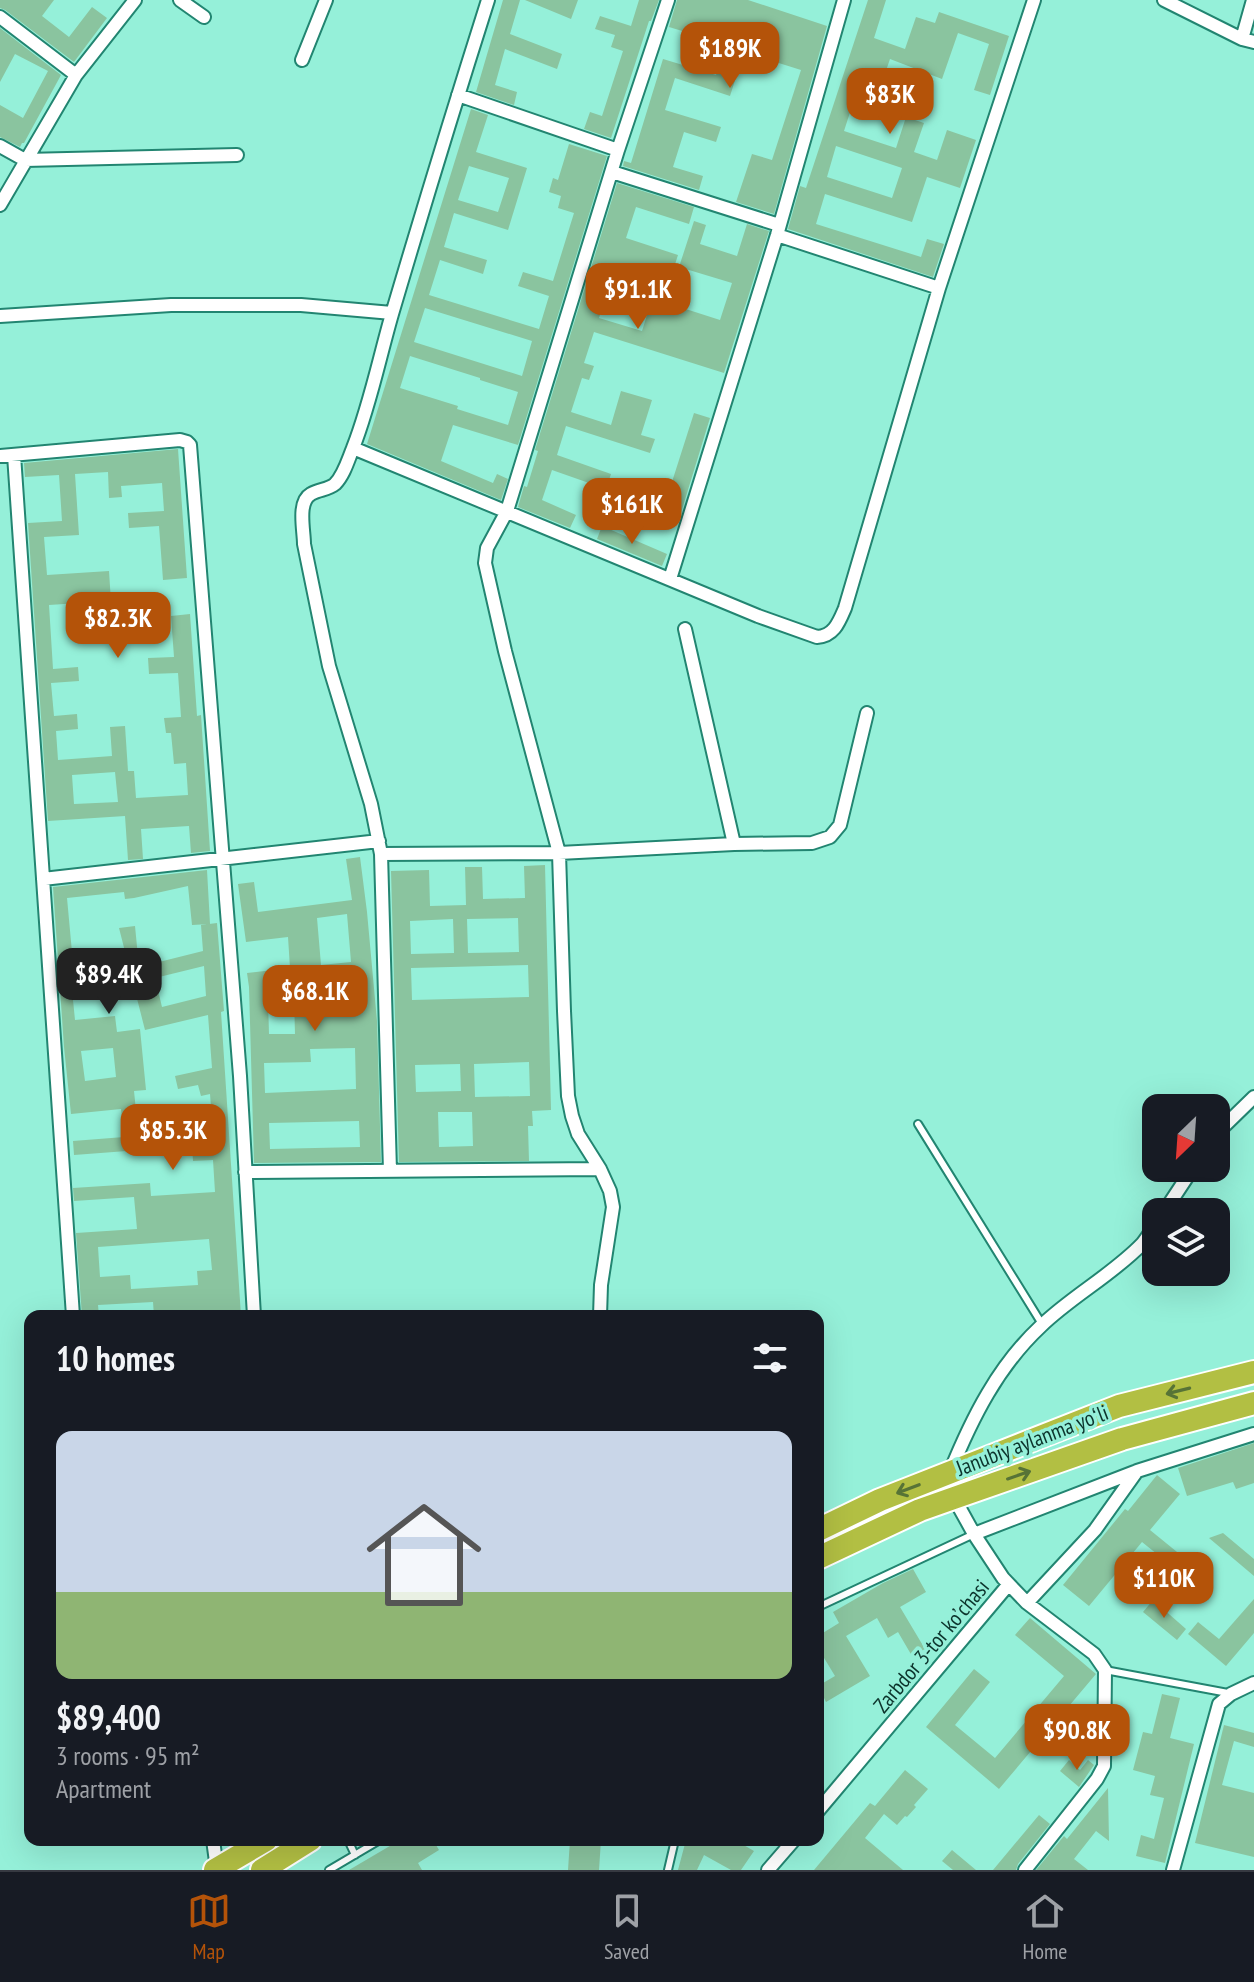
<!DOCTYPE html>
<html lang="en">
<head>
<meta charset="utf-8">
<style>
	body { margin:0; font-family:"PT Sans Narrow",sans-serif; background:#20242c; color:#f1f3f6; height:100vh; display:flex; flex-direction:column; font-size:30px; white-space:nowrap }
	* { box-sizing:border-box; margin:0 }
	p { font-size:26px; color:#9ea1a6 }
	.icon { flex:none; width:44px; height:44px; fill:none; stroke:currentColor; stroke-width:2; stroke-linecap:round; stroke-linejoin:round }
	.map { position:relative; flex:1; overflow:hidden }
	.panel { position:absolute; left:24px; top:1310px; width:800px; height:536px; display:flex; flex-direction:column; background:#171b24; border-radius:16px; box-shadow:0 8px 32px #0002 }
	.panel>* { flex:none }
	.needle { width:52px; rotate:205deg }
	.tools { position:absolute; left:1142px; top:1094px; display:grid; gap:16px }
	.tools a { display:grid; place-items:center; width:88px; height:88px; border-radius:16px; background:#171b24; box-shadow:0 8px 32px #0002; font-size:40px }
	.price { position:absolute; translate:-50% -68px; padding:0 18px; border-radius:16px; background:#b45309; color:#fff; font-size:26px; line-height:52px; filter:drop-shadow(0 2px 4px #0008) }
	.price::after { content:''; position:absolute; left:50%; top:48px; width:24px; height:18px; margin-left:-12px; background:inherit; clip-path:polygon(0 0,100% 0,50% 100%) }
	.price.current { background:#222; color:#fff }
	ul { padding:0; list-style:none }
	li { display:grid; align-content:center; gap:16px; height:424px; padding:0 32px }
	li span { display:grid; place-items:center; height:248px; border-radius:16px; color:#555 }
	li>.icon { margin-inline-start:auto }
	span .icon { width:144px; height:144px; fill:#fffc; stroke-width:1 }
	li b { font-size:34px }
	h2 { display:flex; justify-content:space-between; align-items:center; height:96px; padding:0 32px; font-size:34px }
	.dock { display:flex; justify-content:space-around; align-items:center; height:112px; border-top:2px solid #363941; background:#171b24; font-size:22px; color:#9ea1a6 }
	.dock a { display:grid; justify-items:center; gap:4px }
	.dock .current { color:#b45309 }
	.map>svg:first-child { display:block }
	.building { fill:#8ac49f; fill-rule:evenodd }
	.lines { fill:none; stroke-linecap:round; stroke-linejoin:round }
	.service-casing { stroke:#228571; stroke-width:10 }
	.minor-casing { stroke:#228571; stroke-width:16 }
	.trunk-casing { stroke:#fff; stroke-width:26 }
	.service { stroke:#fff; stroke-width:6 }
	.minor { stroke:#fff; stroke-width:12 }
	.trunk { stroke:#b2bf43; stroke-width:22 }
	.oneway { stroke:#577336 }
	.labels { text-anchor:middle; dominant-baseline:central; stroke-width:7; stroke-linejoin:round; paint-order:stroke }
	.street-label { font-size:22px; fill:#0c342c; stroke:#95f0d9 }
</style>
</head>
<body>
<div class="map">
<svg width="1254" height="1870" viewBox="0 0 1254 1870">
	<rect width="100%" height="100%" fill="#95f0d9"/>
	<!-- building -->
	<path class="building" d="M0 0H54L42 16 69 37 92 7 107 18 74 62 5 10 0 8Z
		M503 0H520L510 34 562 54 557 69 505 49 495 85 517 92 514 105 476 92Z
		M525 0H578L571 19Z
		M639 0H659L651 21H649L611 138 584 129 590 112 602 116 623 51 611 47 615 35 595 29 600 16 631 26Z
		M677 0H748L827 26 774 214 736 202 752 154 772 160 801 70 744 52 730 96 675 78 665 110 721 127 716 142 684 132 673 167 703 176 699 190 623 166 624 161 631 163 663 59 716 75 725 44 669 27Z
		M868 0H886L874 38 905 49 916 17 935 23 939 12 1009 36 990 95 974 90 989 44 958 33 942 79 890 59 879 91 910 101 905 117 854 100 844 131 896 148 906 117 924 123 914 152 937 160 947 130 976 140 960 188 927 177 912 222 825 194 816 224 921 257 927 239 944 244 933 277 788 229 800 186 806 188ZM836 146 902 168 892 198 827 177Z
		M0 28 61 75 24 143H22L20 147 0 137V105L23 118 48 71 15 54 0 82Z
		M471 109 488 115 476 152 527 168 508 230 454 213 444 247 487 260 483 274 440 260 429 295 539 329 549 296 518 286 523 272 553 281 574 213 558 208 561 196 549 192 553 178 558 180 569 144 607 156 518 445 453 425 441 461 493 483 497 474 508 479 501 500 367 444ZM469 166 509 178 498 212 458 200ZM425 308 532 341 522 376 414 342ZM410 356 480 378V380L518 392 508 425 457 409 458 406 400 388Z
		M617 183 694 207 689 224 636 207 626 238 678 255 666 292 667 303 720 320 732 283 679 267 694 221 706 225 700 244 737 256 747 224 769 231 724 373 594 332 584 363 594 366 589 380 582 378 571 412 611 425 621 391 652 400 641 435 655 439 650 453 566 426 557 455 611 474 606 489 552 470 542 500 576 515 570 528 518 507 524 486 527 487 538 451 535 450ZM609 285 652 299 642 331 599 318Z
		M694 413 710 418 680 516 663 510Z
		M178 449 187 578 163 580 159 526 129 528 128 513 164 511 162 483 121 486 122 497 109 498 108 472 75 474 79 535 44 537 47 575 109 571 113 633 96 634 94 602 49 605 53 669 78 667 79 681 51 683 54 716 77 714 78 729 56 731 58 760 112 756 110 727 125 726 128 771H134L136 798 188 795 186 763 174 764 171 733H166L164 718 181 717 178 673 149 674 148 658 174 657 171 616 190 614 197 716 201 715 210 851 191 853 189 826 141 829 143 859 128 860 125 816 48 821 28 523 62 521 59 475 25 477 24 463ZM115 772 118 802 74 804 72 775Z
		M602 526 667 554 662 566 597 539Z
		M360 857 367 912 377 1021 381 1162 254 1163 249 987 247 973 290 968 288 937 246 942 238 884 254 882 258 912 352 900 346 859ZM347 914 351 962 321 965 317 918ZM294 997 295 1034H269L268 1001ZM355 1048 356 1089 265 1093 264 1063 311 1062 310 1049ZM359 1121 360 1147 270 1149 269 1123Z
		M545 865 551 1110 532 1111 533 1126H528L529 1161 399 1162 391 871 429 870 430 906 466 905 465 867H482L483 899 525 898 524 866ZM518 918 519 952 468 953 467 919ZM453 919 454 953 411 954 410 921ZM528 965 529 997 412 1000 411 968ZM529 1062 530 1096 475 1097 474 1064ZM460 1064 461 1091 416 1092 415 1065ZM438 1112H472L473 1146 439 1147Z
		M207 870 210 924 192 925 188 886 134 898 125 899 124 892 67 898 73 963 82 962 85 989 72 990 75 1020 115 1016 117 1032 140 1029 146 1090 134 1091 140 1150 74 1155 73 1141 124 1137 121 1109 71 1114 64 1047 53 887ZM113 1048 116 1077 85 1081 81 1051Z
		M217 923 224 1011 221 1012 241 1316H154L153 1302 98 1305 99 1316H82L76 1233 137 1229 134 1197 74 1201 73 1188 150 1183 151 1196 215 1192 213 1160 193 1161 192 1146 214 1145 210 1094 201 1096 198 1085 178 1089 175 1076 212 1068 208 1015 145 1030 119 928 135 926 139 967 203 951 201 925ZM204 966 206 996 162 1007 155 978ZM209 1239 212 1270 197 1271 198 1285 131 1289 130 1275 100 1277 98 1247Z
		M1254 1443V1483L1236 1489 1233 1482 1187 1496 1178 1468Z
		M1157 1475 1180 1494 1150 1530 1182 1556 1173 1567 1142 1542 1089 1606 1063 1585 1125 1509 1128 1511Z
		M1223 1533 1254 1559V1576L1209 1538Z
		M913 1569 926 1592 900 1607 925 1649 912 1656 898 1632 888 1638 877 1618 846 1636 870 1676 826 1702 818 1686 835 1676 818 1648V1636L839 1623 833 1612 883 1583Z
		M1254 1599V1633L1226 1666 1188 1634 1198 1622 1219 1639Z
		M1153 1600 1186 1629 1177 1640 1143 1612Z
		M1030 1618 1096 1674 999 1789 926 1727 974 1669 990 1682 955 1725 995 1758 1064 1676 1015 1635Z
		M1162 1694 1180 1698 1170 1738 1194 1744 1165 1863 1136 1856 1141 1835 1154 1839 1164 1798 1150 1795 1155 1776 1133 1770 1143 1732 1152 1734Z
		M1224 1725 1254 1733V1747L1234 1741 1222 1785 1254 1793V1857L1195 1843Z
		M1069 1760 1080 1770 1088 1760 1094 1765 1079 1787 1060 1771Z
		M905 1770 928 1789 914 1805 916 1807 907 1817 905 1816 897 1825 884 1814 865 1838 903 1870H814L870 1803 875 1806Z
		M1108 1788 1109 1841 1096 1831 1074 1859 1088 1870H1036L1064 1836 1067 1839Z
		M1039 1815 1050 1824 1018 1864 1016 1870H993Z
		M400 1840H433L439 1850 418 1863 422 1870H349Z
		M570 1840H601L599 1870H568Z
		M686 1840H735L754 1851 741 1870H731L704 1855 697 1870H678Z
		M952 1850 976 1870H953L942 1861Z"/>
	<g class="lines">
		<!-- service casing -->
		<g class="service-casing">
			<path id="service" d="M918 1124 1042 1324
				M818 1607 974 1534
				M1105 1670 1228 1693
				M348 1840 355 1855
				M329 1870 380 1840
				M668 1870 675 1840"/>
		</g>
		<!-- minor casing -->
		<g class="minor-casing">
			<path id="minor" d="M180 0 204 17
				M488 0C455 104 423 209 392 314 379 359 370 405 353 448L758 616 817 637C834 636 839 622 845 608L939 288 1034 0
				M1164 0 1242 39 1254 42
				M0 17 76 75
				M1242 39 1253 0
				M302 60 326 0
				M458 95 618 150
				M0 146 25 160 237 155
				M612 172 779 225
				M0 205 76 75 135 0
				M777 235 939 288
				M0 316 171 305H301L392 313
				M353 448C348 460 344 475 335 484 328 490 319 489 311 494 297 502 304 530 304 544L329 666 371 804 381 854 390 1171
				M14 455 73 1316
				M0 456 180 440 187 442 190 445 240 1076 254 1316
				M670 579 777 235 844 0
				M685 629 734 844
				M381 854 559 853 734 844 812 843 830 837 840 825 867 713
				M43 879 379 841
				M1216 1134 1254 1097
				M245 1172 600 1169
				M1164 1212 1193 1168
				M600 1316 601 1285 613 1207 610 1191 600 1169 578 1134 572 1116 568 1096 564 1011 559 853 505 651 485 563 487 548 507 511 618 150 668 0
				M950 1472C972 1418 998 1366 1041 1326 1072 1296 1112 1275 1142 1244 1147 1238 1152 1230 1156 1223
				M954 1498 974 1534 1003 1578 1027 1603 1094 1654 1105 1670 1104 1766 1097 1779 1025 1870
				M974 1534 1137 1471 1254 1434
				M1027 1603 1095 1530 1137 1471
				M818 1811 1009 1584
				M213 1840 217 1869
				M768 1870 794 1840
				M1173 1870 1219 1704 1231 1694 1254 1683"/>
		</g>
		<!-- trunk casing -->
		<g class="trunk-casing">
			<path id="trunk" d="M818 1530 880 1500 1119 1406 1254 1372
				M818 1558 920 1510 954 1498 1122 1439 1254 1403
				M215 1870 266 1840
				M262 1870 310 1840"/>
		</g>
		<!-- service -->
		<use href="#service" class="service"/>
		<!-- minor -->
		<use href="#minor" class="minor"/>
		<!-- trunk -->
		<use href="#trunk" class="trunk"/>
	</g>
	<!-- one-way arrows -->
	<defs><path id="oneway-shaft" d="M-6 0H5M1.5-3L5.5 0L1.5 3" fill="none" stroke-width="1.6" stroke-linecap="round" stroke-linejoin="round" transform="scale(2)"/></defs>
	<g class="oneway">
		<use href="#oneway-shaft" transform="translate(1178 1391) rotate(166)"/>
		<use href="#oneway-shaft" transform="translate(1019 1475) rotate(-19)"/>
		<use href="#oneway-shaft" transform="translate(908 1489) rotate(159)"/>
	</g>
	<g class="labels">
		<!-- street labels -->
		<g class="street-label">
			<text transform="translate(1032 1440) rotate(-21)">Janubiy aylanma yoʻli</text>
			<text transform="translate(931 1646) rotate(-50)">Zarbdor 3-tor koʼchasi</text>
		</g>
	</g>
</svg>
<div class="tools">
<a><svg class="needle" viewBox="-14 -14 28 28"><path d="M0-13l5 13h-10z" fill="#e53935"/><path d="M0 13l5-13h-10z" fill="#9ea1a6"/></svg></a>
<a><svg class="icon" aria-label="layers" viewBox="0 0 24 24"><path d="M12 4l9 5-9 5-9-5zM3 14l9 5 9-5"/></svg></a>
</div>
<b class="price" style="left:730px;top:90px">$189K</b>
<b class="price" style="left:890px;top:136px">$83K</b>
<b class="price" style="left:638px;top:331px">$91.1K</b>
<b class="price" style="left:632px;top:546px">$161K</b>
<b class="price" style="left:118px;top:660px">$82.3K</b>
<b class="price current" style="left:109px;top:1016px">$89.4K</b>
<b class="price" style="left:315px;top:1033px">$68.1K</b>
<b class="price" style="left:173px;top:1172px">$85.3K</b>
<b class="price" style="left:1164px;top:1620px">$110K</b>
<b class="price" style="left:1077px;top:1772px">$90.8K</b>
<section class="panel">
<h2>10 homes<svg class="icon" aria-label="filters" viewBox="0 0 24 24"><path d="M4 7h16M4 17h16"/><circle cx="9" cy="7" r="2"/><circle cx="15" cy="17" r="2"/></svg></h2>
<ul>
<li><span style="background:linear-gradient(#c9d6e8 65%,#8fb573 0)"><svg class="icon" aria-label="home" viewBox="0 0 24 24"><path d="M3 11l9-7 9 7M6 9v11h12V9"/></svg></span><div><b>$89,400</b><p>3 rooms · 95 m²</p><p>Apartment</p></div></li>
</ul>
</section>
</div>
<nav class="dock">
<a class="current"><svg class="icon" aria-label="map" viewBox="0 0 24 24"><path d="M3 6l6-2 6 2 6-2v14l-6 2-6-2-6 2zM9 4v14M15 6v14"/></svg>Map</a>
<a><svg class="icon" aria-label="saved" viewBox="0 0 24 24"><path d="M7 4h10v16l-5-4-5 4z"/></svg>Saved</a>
<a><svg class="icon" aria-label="home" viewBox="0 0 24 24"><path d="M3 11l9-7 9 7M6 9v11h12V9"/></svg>Home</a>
</nav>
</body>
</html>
